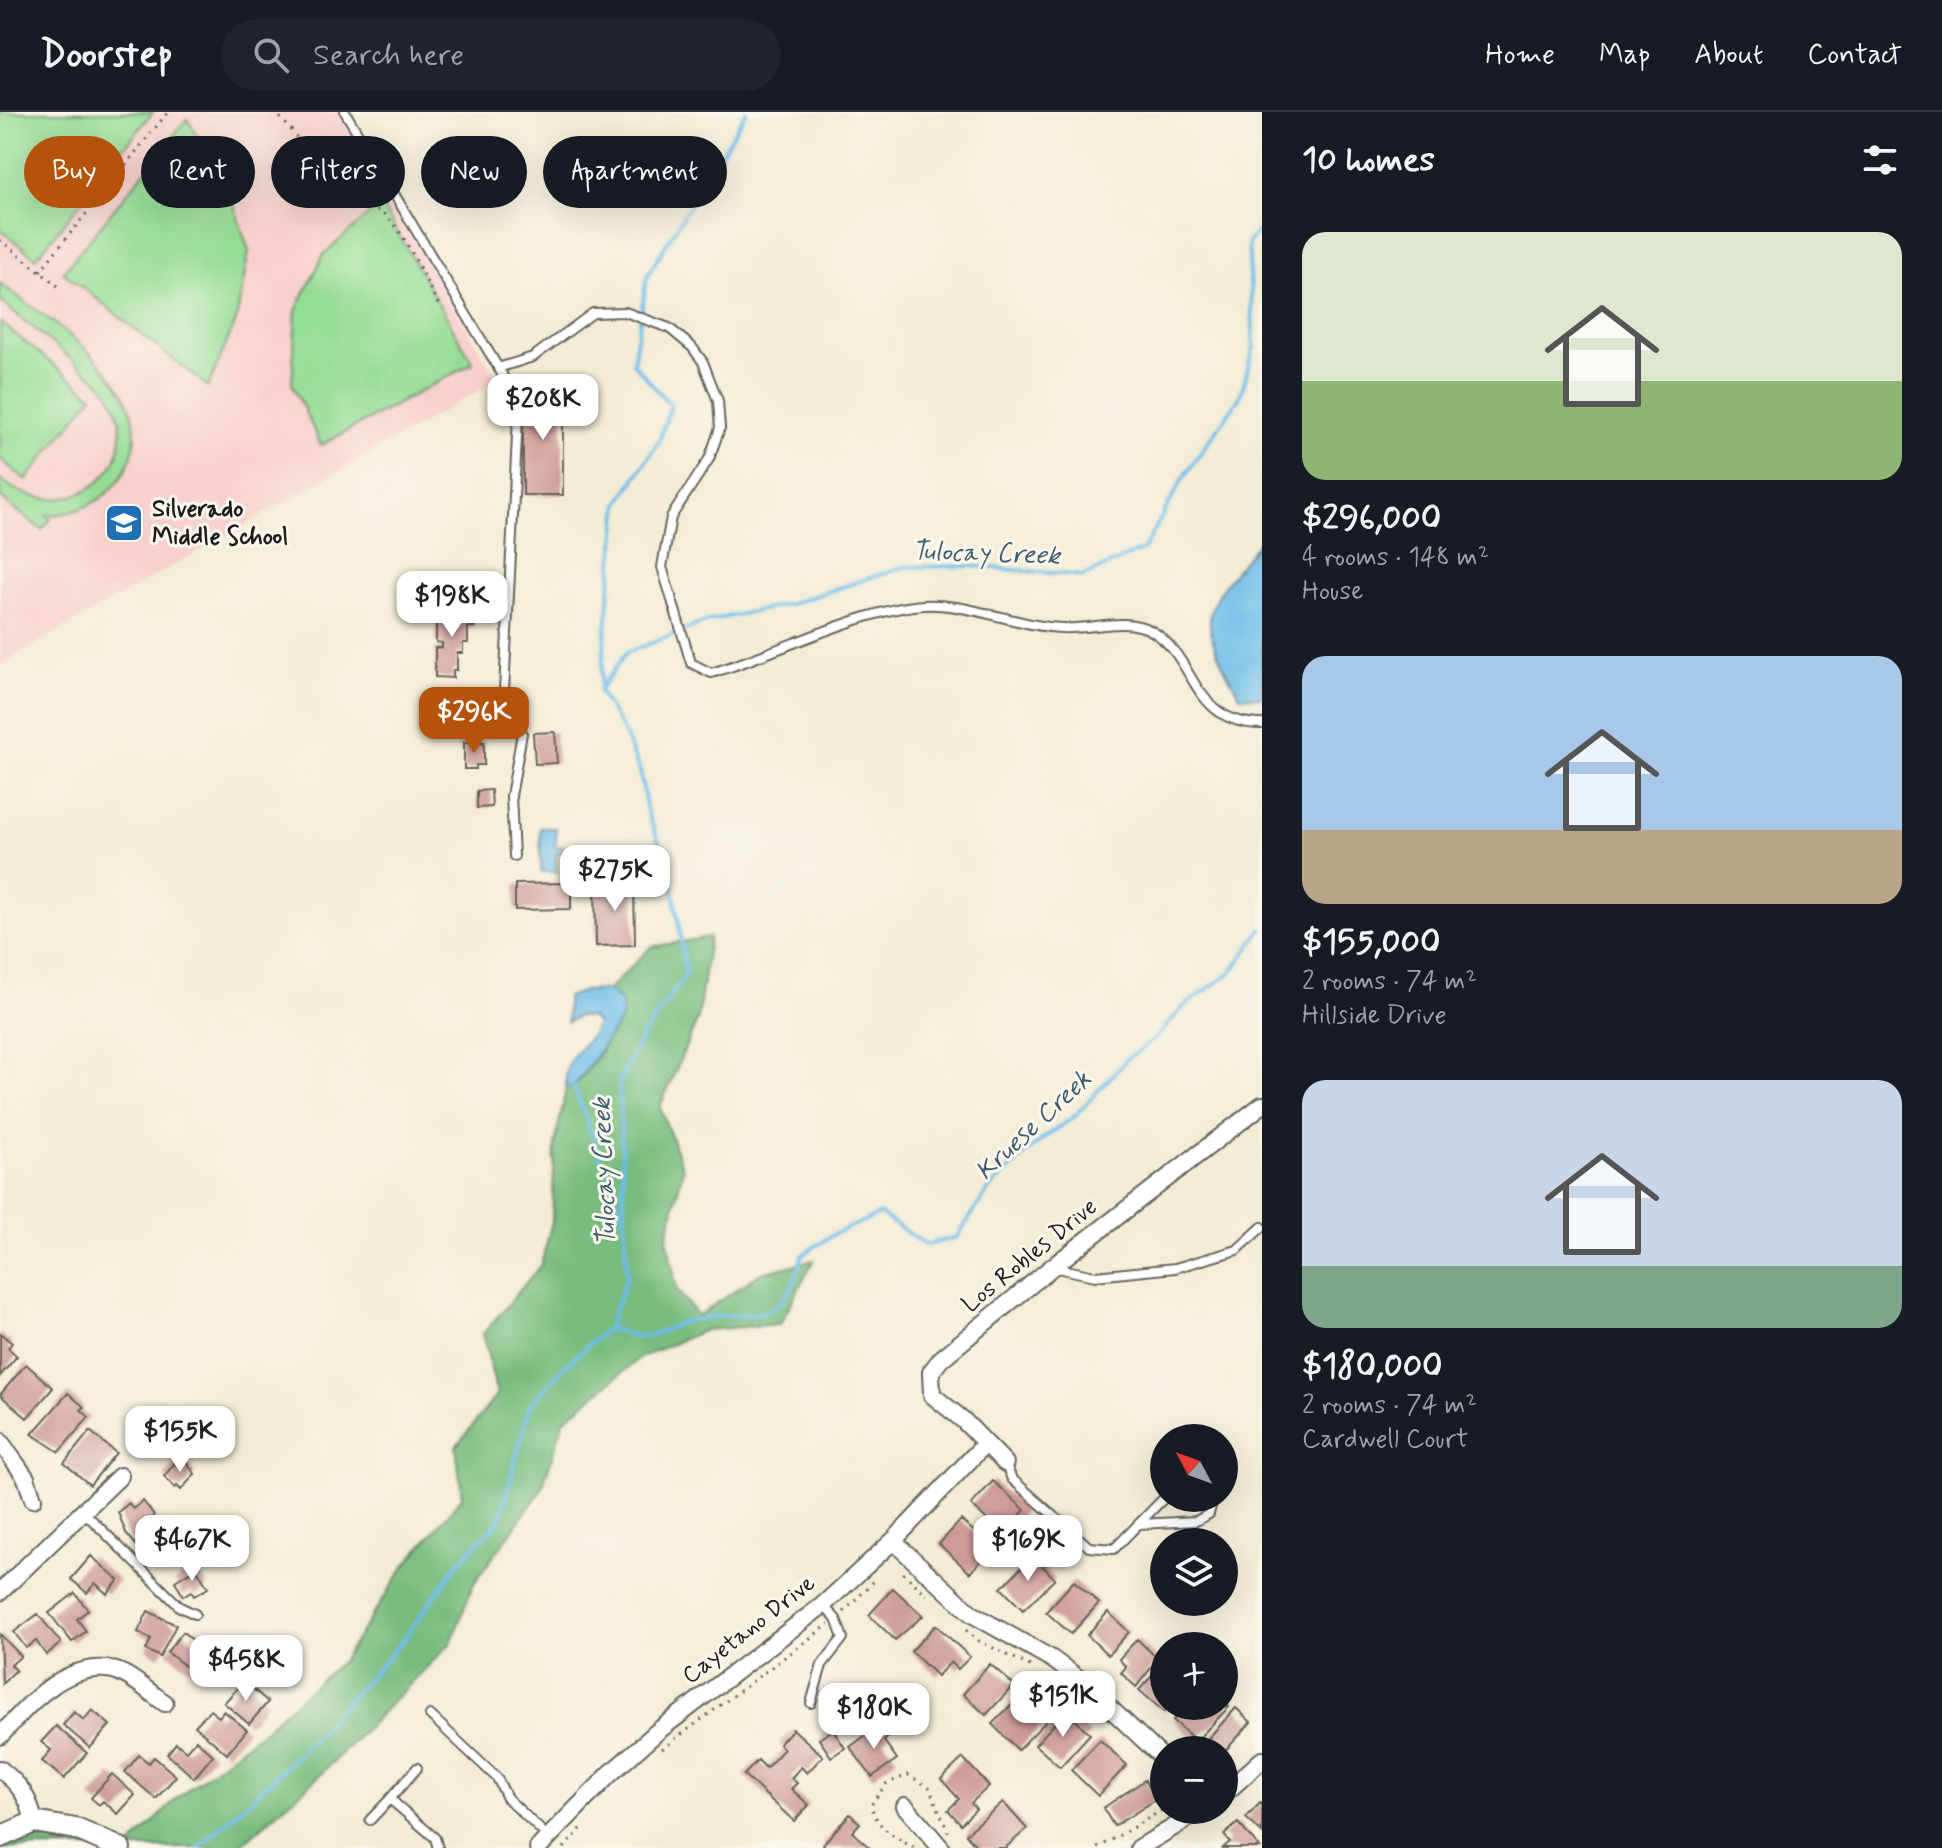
<!DOCTYPE html>
<html lang="en">
<head>
<meta charset="utf-8">
<style>
	body { margin:0; font-family:Mynerve,sans-serif; background:#20242c; color:#f1f3f6; height:100vh; display:flex; flex-direction:column; font-size:30px; white-space:nowrap }
	* { box-sizing:border-box; margin:0 }
	p { font-size:26px; color:#9ea1a6 }
	.icon { flex:none; width:44px; height:44px; fill:none; stroke:currentColor; stroke-width:2; stroke-linecap:round; stroke-linejoin:round }
	.map { position:relative; flex:1; overflow:hidden }
	.panel { display:flex; flex-direction:column; background:#171b24; width:680px }
	.panel>* { flex:none }
	.guide { position:absolute; left:24px; top:24px; width:760px; height:72px; display:flex; gap:16px }
	.needle { width:52px; rotate:311deg }
	.buttons { position:absolute; left:1150px; top:1312px; display:grid; gap:16px }
	.buttons a { display:grid; place-items:center; width:88px; height:88px; border-radius:50%; background:#171b24; box-shadow:0 8px 32px #0002; font-size:40px }
	.price { position:absolute; translate:-50% -68px; padding:0 18px; border-radius:16px; background:#fff; color:#222; font-size:26px; line-height:52px; filter:drop-shadow(0 2px 4px #0008) }
	.price::after { content:''; position:absolute; left:50%; top:48px; width:24px; height:18px; margin-left:-12px; background:inherit; clip-path:polygon(0 0,100% 0,50% 100%) }
	.price.on { background:#b45309; color:#fff }
	ul { padding:0; list-style:none }
	li { display:grid; align-content:center; gap:16px; height:424px; padding:0 40px }
	li span { display:grid; place-items:center; height:248px; border-radius:24px; color:#555 }
	li>.icon { margin-inline-start:auto }
	span .icon { width:144px; height:144px; fill:#fffc; stroke-width:1 }
	li b { font-size:34px }
	h2 { display:flex; justify-content:space-between; align-items:center; height:96px; padding:0 40px; font-size:34px }
	.pill { padding:0 28px; border-radius:36px; background:#171b24; box-shadow:0 8px 32px #0002; font-size:28px; line-height:72px }
	.pill.on { background:#b45309; color:#fff }
	header { display:flex; align-items:center; gap:48px; box-sizing:border-box; height:112px; padding:0 40px; background:#171b24; border-bottom:2px solid #363941 }
	header strong { font-size:38px }
	nav { display:flex; gap:44px; margin-inline-start:auto; font-size:28px }
	.search { width:560px; height:72px; background:#20242c; display:flex; align-items:center; gap:20px; box-sizing:border-box; padding:0 28px; border-radius:44px; color:#9ea1a6; font-size:30px }
	main { display:flex; flex:1; min-height:0 }
	.map>svg:first-child { display:block }
	.built { fill:#f7d0cd }
	.green { fill:#95dc96; stroke:#587c59; stroke-width:2 }
	.forest { fill:#78bc7f; stroke:#4a6c4e; stroke-width:2 }
	.water { fill:#6ebde8; stroke:#456c82; stroke-width:2 }
	.lines { fill:none; stroke-linecap:round; stroke-linejoin:round }
	.stream { stroke:#6ebde8; stroke-width:4 }
	.building { fill:#ce9b99 }
	.service-casing { stroke:#67655d; stroke-width:12 }
	.minor-casing { stroke:#67655d; stroke-width:20 }
	.tertiary-casing { stroke:#67655d; stroke-width:24 }
	.path { stroke:#67655d; stroke-width:3; stroke-dasharray:2 6; stroke-linecap:butt }
	.service { stroke:#fff; stroke-width:8 }
	.minor { stroke:#fff; stroke-width:16 }
	.tertiary { stroke:#fff; stroke-width:20 }
	.labels { text-anchor:middle; dominant-baseline:central; stroke-width:6; stroke-linejoin:round; paint-order:stroke }
	.poi-label { font-size:24px; font-weight:bold; fill:#1c1c1c; stroke:#fbf7ec; text-anchor:start }
	.street-label { font-size:24px; fill:#1c1c1c; stroke:#fbf7ec }
	.water-label { font-size:26px; font-style:italic; fill:#3d5c6e; stroke:#fbf7ec }
</style>
</head>
<body>
<header>
<strong>Doorstep</strong>
<div class="search"><svg class="icon" aria-label="search" viewBox="0 0 24 24"><circle cx="10" cy="10" r="6"/><path d="M15 15l6 6"/></svg>Search here</div>
<nav><a>Home</a><a>Map</a><a>About</a><a>Contact</a></nav>
</header>
<main>
<div class="map">
<svg width="1262" height="1736" viewBox="0 0 1262 1736">
	<rect width="100%" height="100%" fill="#fbf7ec"/>
	<filter id="ink" filterUnits="userSpaceOnUse"><feTurbulence type="fractalNoise" baseFrequency=".0125" numOctaves="2"/><feDisplacementMap in="SourceGraphic" scale="16" xChannelSelector="R" yChannelSelector="G"/><feConvolveMatrix kernelMatrix="1 2 1 2 8 2 1 2 1" color-interpolation-filters="sRGB"/></filter>
	<filter id="wash" filterUnits="userSpaceOnUse"><feTurbulence type="fractalNoise" baseFrequency=".006" numOctaves="4" result="noise"/><feDisplacementMap in="SourceGraphic" scale="32" xChannelSelector="R" yChannelSelector="G"/><feGaussianBlur stdDeviation="1.8" result="paint"/><feColorMatrix in="noise" values="0 0 0 0 0 0 0 0 0 0 0 0 0 0 0 0 0 1.4 0 .05"/><feComposite in="paint" operator="in"/></filter>
	<g filter="url(#wash)">
		<rect width="100%" height="100%" fill="#f3ecd6"/>
		<!-- built -->
		<path class="built" d="M0 0H338L498 268 0 553Z"/>
		<!-- green -->
		<path class="green" d="M0 0H153L36 146 0 117Z
			M187 7 226 70 249 139 236 209 208 275 63 160Z
			M381 92 473 251 321 333 292 272 296 198 324 142Z
			M0 171C55 215 178 282 120 367 102 392 76 402 46 403L51 407 42 418 0 385V367C72 424 159 346 103 273L0 189Z
			M0 210 93 284 26 368 0 347Z"/>
		<!-- forest -->
		<path class="forest" d="M709 825 698 906 660 995 683 1057 667 1126 677 1178 698 1204 761 1161 814 1148 780 1212 705 1218 641 1245 564 1308 541 1379 474 1471 451 1531 322 1661 238 1736H129L177 1686 261 1620 342 1549 404 1455 462 1385 456 1334 497 1283 483 1222 541 1153 552 1109 555 1031 566 977 574 975 602 938 622 891 608 878 651 835Z
			M20 1714 120 1736H0V1725Z"/>
		<!-- water -->
		<path class="water" d="M1262 426V585L1240 584C1191 499 1204 498 1262 426Z
			M540 716H556V734L564 735 565 741 556 742 557 760H541Z
			M608 878 622 891 621 907 574 975 566 977C562 940 587 938 597 912L592 906 578 904 567 910V885L584 879Z"/>
		<g class="lines">
			<!-- stream -->
			<path class="stream" d="M600 576 619 391 658 331 671 294 633 251 647 164 746 0
				M574 975 623 1104
				M608 1216C619 1219 634 1226 645 1225 658 1224 673 1212 686 1209 744 1194 784 1226 802 1143L834 1122 880 1102 926 1133 957 1125 989 1077 1041 1028 1075 1004 1127 947 1156 926 1185 893 1231 861 1262 817
				M199 1736 293 1648 401 1531 459 1450 500 1408 530 1294 563 1255 608 1216 627 1165 619 969 641 926 686 862 671 761 647 700 640 659 623 619 599 579 626 541 708 509 790 492 903 455 970 454 1084 464 1144 437 1185 363 1240 285 1254 235 1248 130 1262 115"/>
		</g>
		<g id="blocks">
			<!-- building -->
			<path class="building" d="M523 276H563V383H523Z
				M442 496 474 497V515H468V531H463V541H457V558H453V566L435 565V536H442V531L436 530V510H442Z
				M555 620 557 651 535 652 533 621Z
				M464 630H484V653H476V657H464Z
				M491 678 492 695 477 696V679Z
				M595 768H634L635 833 596 834Z
				M571 771V797L515 798V772Z
				M0 1221 12 1231 8 1236 17 1244 0 1264Z
				M26 1252 53 1276 27 1306 0 1283Z
				M68 1281 84 1295 81 1298 89 1305 59 1340 32 1322Z
				M170 1313 191 1332 182 1343 159 1325Z
				M90 1319 116 1341 90 1373 64 1351Z
				M182 1343 195 1362 181 1378 177 1374 175 1376 164 1364Z
				M993 1369 1025 1398 1003 1422 971 1393Z
				M143 1389 154 1403 149 1407 159 1419 168 1411 182 1429 153 1453 126 1421 118 1400 129 1391 133 1397Z
				M961 1408 993 1436 970 1461 939 1432Z
				M91 1444 119 1468 107 1482 95 1471 87 1481 71 1467Z
				M1033 1444 1055 1467 1023 1498 1001 1476Z
				M196 1456 208 1476 194 1484 191 1479 183 1484 175 1469Z
				M1074 1469 1099 1491 1071 1522 1046 1500Z
				M893 1476 923 1504 895 1528 869 1503Z
				M75 1481 88 1498 77 1507 86 1519 72 1530 49 1501Z
				M148 1499 176 1513 160 1545 146 1538 151 1527 138 1520Z
				M1108 1500 1129 1520 1108 1543 1087 1523Z
				M38 1502 61 1531 46 1543 36 1529 26 1536 14 1520Z
				M936 1513 970 1545 958 1557 951 1550 937 1564 911 1539Z
				M183 1520 219 1550 207 1565 196 1556 193 1560 167 1540Z
				M0 1522 21 1544 11 1553 16 1558 2 1572Z
				M1137 1527 1158 1547 1136 1575 1121 1561 1126 1555 1119 1547Z
				M1164 1551V1594H1170L1164 1600 1139 1578Z
				M990 1552 1014 1573 986 1603 963 1582Z
				M244 1569 268 1590 249 1612 224 1591Z
				M1034 1570 1048 1585 1040 1593 1051 1604 1018 1638 992 1612Z
				M1224 1590 1229 1595 1196 1629 1173 1608 1186 1594H1224Z
				M1236 1596 1251 1610 1226 1638H1207L1202 1633Z
				M92 1598 110 1613 90 1636 63 1613 74 1600 84 1608Z
				M210 1598 219 1605 224 1599 247 1618 227 1642 195 1614Z
				M1066 1599 1090 1622 1060 1655 1035 1633Z
				M881 1612 889 1624 884 1629 897 1647 872 1665 850 1635Z
				M56 1614 87 1641 64 1667 42 1649 51 1638 41 1630Z
				M793 1617 823 1644 807 1661 801 1655 791 1666 797 1671 791 1677 809 1693 794 1709 744 1663 758 1648 766 1656 784 1637 779 1632Z
				M833 1618 845 1636 831 1645 819 1627Z
				M196 1628 213 1643 194 1666 167 1642 176 1631 186 1639Z
				M1100 1628 1127 1653 1098 1684 1071 1658Z
				M139 1643 149 1651 154 1645 176 1664 156 1687 125 1660Z
				M963 1646 989 1674 971 1691 976 1697 961 1712 948 1698 959 1687 941 1667Z
				M112 1662 135 1683 118 1702 103 1689 99 1693 91 1686Z
				M1145 1668 1157 1687 1114 1714 1103 1696Z
				M1003 1690 1027 1717 1005 1736H978L966 1722Z
				M1260 1691 1262 1693V1721L1246 1706Z
				M850 1702 860 1711 852 1720 870 1736H827L823 1732Z
				M1238 1711 1260 1736H1223L1230 1730 1224 1723Z"/>
		</g>
	</g>
	<g filter="url(#ink)">
		<use href="#blocks" fill-opacity="0" stroke="#67655d" stroke-width="2"/>
		<g class="lines">
			<!-- service casing -->
			<g class="service-casing">
				<path id="service" d="M345 0 502 262 518 305 504 579 522 621 511 684 514 744
					M498 256 533 245 593 201 625 200 669 216 692 235 703 250 718 289 720 316 709 347 671 405 662 455 691 551 711 561C772 544 878 489 937 493 979 495 1019 514 1062 516 1091 518 1125 504 1152 519 1198 547 1190 611 1262 612
					M1052 1155 1095 1164 1175 1156 1237 1138 1262 1115
					M1005 1351 1012 1367 1089 1435 1114 1437 1164 1386
					M84 1400 180 1495 195 1502
					M1139 1412 1196 1409 1209 1402 1213 1386
					M811 1591 822 1553 843 1526 836 1507 823 1493
					M430 1603 497 1666 507 1686 548 1725
					M390 1687 417 1656
					M370 1708 390 1687 435 1726 438 1736"/>
			</g>
			<!-- minor casing -->
			<g class="minor-casing">
				<path id="minor" d="M0 1329 26 1366 33 1387
					M1005 1351 963 1308 932 1283 931 1260 941 1247 1052 1155 1262 993
					M893 1429 972 1502 1052 1547 1078 1566 1164 1647
					M0 1480 120 1364
					M0 1624C28 1593 65 1549 113 1558 130 1562 150 1581 165 1591
					M0 1657C20 1673 29 1685 34 1710
					M1224 1682 1262 1648
					M905 1694 941 1736
					M538 1736 610 1662 658 1619 823 1493 893 1429 984 1333
					M1139 1736 1202 1698"/>
			</g>
			<!-- tertiary casing -->
			<g class="tertiary-casing">
				<path id="tertiary" d="M0 1725 34 1710 76 1717 120 1736"/>
			</g>
			<!-- path -->
			<path class="path" d="M274 0C297 19 308 47 329 68 344 84 364 89 382 101 404 115 426 172 440 196
				M0 128 58 174
				M40 159 168 0
				M903 1461 927 1483
				M844 1500 875 1468
				M966 1518 977 1528 1032 1555
				M662 1637 829 1512
				M564 1736 585 1712
				M914 1736C893 1723 878 1718 871 1693L886 1672 908 1663 929 1675 948 1720
				M1098 1736 1164 1697"/>
			<!-- service -->
			<use href="#service" class="service"/>
			<!-- minor -->
			<use href="#minor" class="minor"/>
			<!-- tertiary -->
			<use href="#tertiary" class="tertiary"/>
		</g>
	</g>
	<!-- icons -->
	<defs>
		<g id="school-square" transform="scale(2)"><rect x="-9" y="-9" width="18" height="18" rx="4" fill="#1f6fb2" stroke="#fbf7ec"/><path d="M0-5L7-2L0 1L-7-2ZM-4 1L0 2.5L4 1V4Q0 6-4 4Z" fill="#fff"/></g>
	</defs>
	<g fill-rule="evenodd">
		<use href="#school-square" x="124" y="411"/>
	</g>
	<g class="labels">
		<!-- poi labels -->
		<g class="poi-label">
			<text x="152" y="397">Silverado<tspan x="152" dy="28">Middle School</tspan></text>
		</g>
		<!-- street labels -->
		<g class="street-label">
			<text transform="translate(1030 1144) rotate(-39)">Los Robles Drive</text>
			<text transform="translate(749 1518) rotate(-38)">Cayetano Drive</text>
		</g>
		<!-- water labels -->
		<g class="water-label">
			<text transform="translate(986 442) rotate(2)">Tulocay Creek</text>
			<text transform="translate(1034 1014) rotate(-43)">Kruese Creek</text>
			<text transform="translate(605 1060) rotate(-92)">Tulocay Creek</text>
		</g>
	</g>
</svg>
<div class="buttons">
<a><svg class="needle" viewBox="-14 -14 28 28"><path d="M0-13l5 13h-10z" fill="#e53935"/><path d="M0 13l5-13h-10z" fill="#9ea1a6"/></svg></a>
<a><svg class="icon" aria-label="layers" viewBox="0 0 24 24"><path d="M12 4l9 5-9 5-9-5zM3 14l9 5 9-5"/></svg></a>
<a>+</a>
<a>−</a>
</div>
<b class="price" style="left:543px;top:330px">$208K</b>
<b class="price" style="left:452px;top:527px">$198K</b>
<b class="price on" style="left:474px;top:643px">$296K</b>
<b class="price" style="left:615px;top:801px">$275K</b>
<b class="price" style="left:180px;top:1362px">$155K</b>
<b class="price" style="left:192px;top:1471px">$467K</b>
<b class="price" style="left:1028px;top:1471px">$169K</b>
<b class="price" style="left:246px;top:1591px">$458K</b>
<b class="price" style="left:1063px;top:1627px">$151K</b>
<b class="price" style="left:874px;top:1639px">$180K</b>
<div class="guide">
<a class="pill on">Buy</a>
<a class="pill">Rent</a>
<a class="pill">Filters</a>
<a class="pill">New</a>
<a class="pill">Apartment</a>
</div>
</div>
<section class="panel">
<h2>10 homes<svg class="icon" aria-label="filters" viewBox="0 0 24 24"><path d="M4 7h16M4 17h16"/><circle cx="9" cy="7" r="2"/><circle cx="15" cy="17" r="2"/></svg></h2>
<ul>
<li><span style="background:linear-gradient(#dfe7d0 60%,#8fb573 0)"><svg class="icon" aria-label="home" viewBox="0 0 24 24"><path d="M3 11l9-7 9 7M6 9v11h12V9"/></svg></span><div><b>$296,000</b><p>4 rooms · 148 m²</p><p>House</p></div></li>
<li><span style="background:linear-gradient(#a9c7e8 70%,#b9a48a 0)"><svg class="icon" aria-label="home" viewBox="0 0 24 24"><path d="M3 11l9-7 9 7M6 9v11h12V9"/></svg></span><div><b>$155,000</b><p>2 rooms · 74 m²</p><p>Hillside Drive</p></div></li>
<li><span style="background:linear-gradient(#c9d6e8 75%,#7fa58c 0)"><svg class="icon" aria-label="home" viewBox="0 0 24 24"><path d="M3 11l9-7 9 7M6 9v11h12V9"/></svg></span><div><b>$180,000</b><p>2 rooms · 74 m²</p><p>Cardwell Court</p></div></li>
</ul>
</section>
</main>
</body>
</html>
